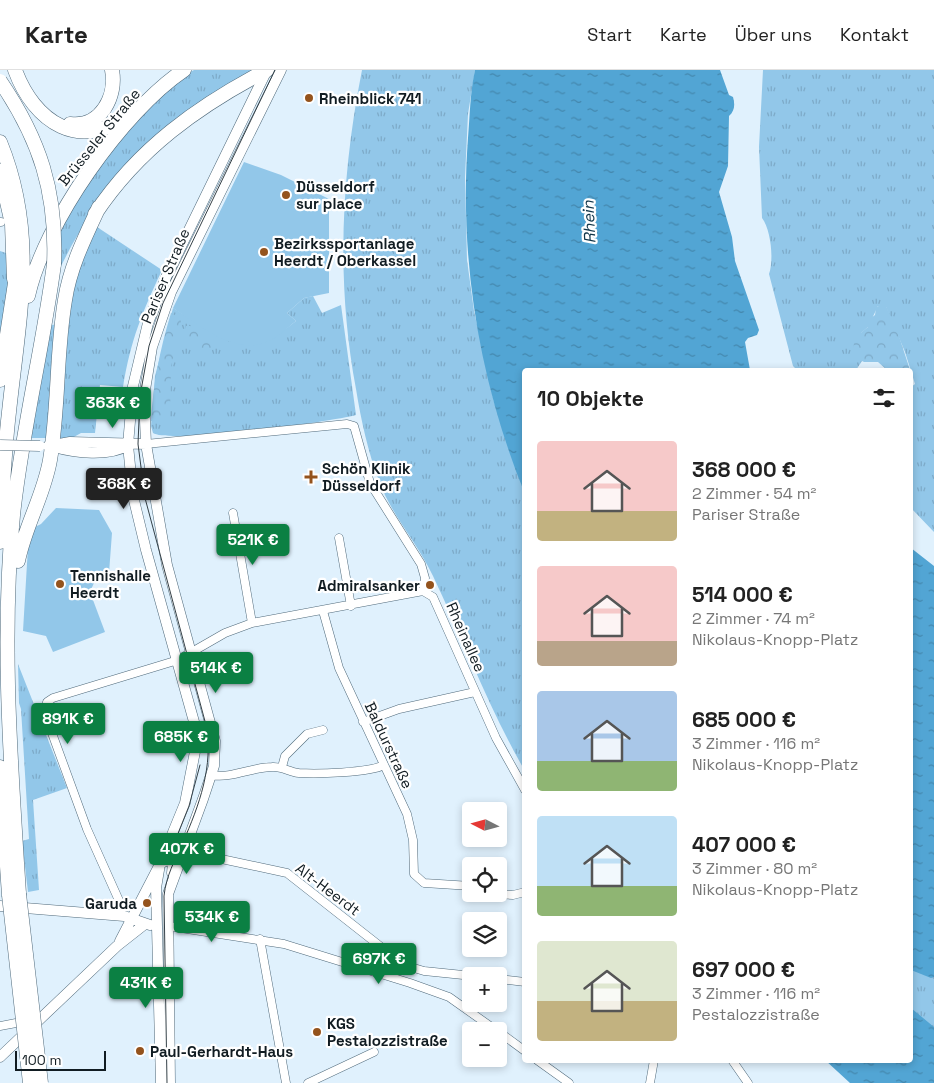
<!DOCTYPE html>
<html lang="de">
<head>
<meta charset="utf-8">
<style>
	body { margin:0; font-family:"Space Grotesk",sans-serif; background:#f6f6f6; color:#222; height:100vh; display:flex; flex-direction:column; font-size:19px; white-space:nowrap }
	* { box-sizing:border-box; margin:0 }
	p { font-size:16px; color:#767676 }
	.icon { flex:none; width:28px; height:28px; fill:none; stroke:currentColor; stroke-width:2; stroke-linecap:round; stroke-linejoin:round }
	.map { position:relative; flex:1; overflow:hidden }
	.details { position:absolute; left:522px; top:298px; width:391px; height:695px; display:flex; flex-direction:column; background:#fff; border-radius:5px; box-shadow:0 2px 8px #0003 }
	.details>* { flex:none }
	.needle { width:32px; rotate:276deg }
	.controls { position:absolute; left:462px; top:732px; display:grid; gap:10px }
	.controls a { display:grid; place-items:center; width:45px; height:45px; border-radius:5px; background:#fff; box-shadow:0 2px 8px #0003; font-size:25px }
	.scale { position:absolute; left:15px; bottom:12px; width:91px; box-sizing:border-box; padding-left:5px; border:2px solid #111c22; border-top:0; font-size:14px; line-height:18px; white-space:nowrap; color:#111c22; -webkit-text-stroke:4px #fff; paint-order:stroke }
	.price { position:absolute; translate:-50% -42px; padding:0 11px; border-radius:5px; background:#0b8043; color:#fff; font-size:16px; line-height:32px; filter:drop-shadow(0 1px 2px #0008) }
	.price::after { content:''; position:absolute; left:50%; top:30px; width:15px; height:11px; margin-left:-8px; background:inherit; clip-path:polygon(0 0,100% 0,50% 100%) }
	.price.current { background:#222; color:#fff }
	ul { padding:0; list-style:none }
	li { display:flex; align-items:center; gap:15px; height:125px; padding:0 15px }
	li span { display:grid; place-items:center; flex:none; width:140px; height:100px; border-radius:5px; color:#555 }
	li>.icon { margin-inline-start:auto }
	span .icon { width:60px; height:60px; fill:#fffc; stroke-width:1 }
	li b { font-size:21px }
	h2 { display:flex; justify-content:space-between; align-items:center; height:60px; padding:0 15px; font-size:21px }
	header { display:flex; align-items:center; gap:30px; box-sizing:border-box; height:70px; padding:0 25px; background:#fff; border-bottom:1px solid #e0e0e0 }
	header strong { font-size:24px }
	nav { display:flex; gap:28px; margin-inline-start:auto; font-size:18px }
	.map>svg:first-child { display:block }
	.grass { fill:url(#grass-tufts) }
	.forest { fill:url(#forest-crowns) }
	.pitch { fill:#92c7e9 }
	.water { fill:url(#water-ripples) }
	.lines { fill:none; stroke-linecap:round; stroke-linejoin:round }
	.street-casing { stroke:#506a7b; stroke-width:9 }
	.secondary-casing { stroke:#506a7b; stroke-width:11 }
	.highway-casing { stroke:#506a7b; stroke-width:15 }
	.street { stroke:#fff; stroke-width:8 }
	.secondary { stroke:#fff; stroke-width:10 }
	.highway { stroke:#fff; stroke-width:14 }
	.tram { stroke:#344047; stroke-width:1 }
	.secondary-bridge-casing { stroke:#506a7b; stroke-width:11; stroke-linecap:butt }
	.highway-bridge-casing { stroke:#506a7b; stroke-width:15; stroke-linecap:butt }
	.secondary-bridge { stroke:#fff; stroke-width:10 }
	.highway-bridge { stroke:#fff; stroke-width:14 }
	.poi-dot { fill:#94531d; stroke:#fff; stroke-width:2 }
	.labels { text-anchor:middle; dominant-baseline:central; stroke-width:4.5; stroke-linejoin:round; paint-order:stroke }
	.poi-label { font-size:15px; font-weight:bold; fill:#111c22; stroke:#fff; text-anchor:start }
	.street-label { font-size:15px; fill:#111c22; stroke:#fff }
	.water-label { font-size:16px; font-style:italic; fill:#11364a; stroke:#fff }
</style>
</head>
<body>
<header>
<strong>Karte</strong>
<nav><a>Start</a><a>Karte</a><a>Über uns</a><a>Kontakt</a></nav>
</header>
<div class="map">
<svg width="934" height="1013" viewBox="0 0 934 1013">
	<defs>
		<pattern id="grass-tufts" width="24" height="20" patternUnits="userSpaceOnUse" patternTransform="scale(1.25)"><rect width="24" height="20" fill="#92c7e9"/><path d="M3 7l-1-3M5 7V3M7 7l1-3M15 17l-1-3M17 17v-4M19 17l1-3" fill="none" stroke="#7daac8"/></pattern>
		<pattern id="forest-crowns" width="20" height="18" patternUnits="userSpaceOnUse" patternTransform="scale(1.25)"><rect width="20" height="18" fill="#92c7e9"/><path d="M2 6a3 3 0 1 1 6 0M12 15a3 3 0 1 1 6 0" fill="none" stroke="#7daac8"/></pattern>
		<pattern id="water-ripples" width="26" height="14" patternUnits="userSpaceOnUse" patternTransform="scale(1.25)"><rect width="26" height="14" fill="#52a5d4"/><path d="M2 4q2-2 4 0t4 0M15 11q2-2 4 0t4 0" fill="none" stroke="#4386ac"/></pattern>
	</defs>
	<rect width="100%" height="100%" fill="#e0f1fd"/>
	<!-- grass -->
	<path class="grass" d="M194 0H257C234 13 209 25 188 41 128 84 88 140 56 206L60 152 131 54 185 5Z
		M362 0H475L468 44 465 107 467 190 474 241 494 332 525 424V701C489 639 464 571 433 506 417 472 392 446 379 411 368 382 361 350 356 319 336 213 341 106 362 0Z
		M763 0H934V462L911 438V317L915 314 905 282 886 237 878 236 868 257 861 263 862 291 856 300H797L793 296 769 204C774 190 771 160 762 148L759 77Z
		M94 155 162 200C142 243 131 269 123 317L100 315 95 363H81L72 368H27L50 255 65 254 70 220Z
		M0 181 6 183 12 195 0 281Z
		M313 226 322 243 341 235 356 345C330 352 170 374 153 363L151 356 155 306 173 238 217 265 242 274 287 258 296 251 287 243 304 228Z
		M18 594 67 718 33 730 39 820 28 822 22 771 29 769 21 639 19 633Z
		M911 887 934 896V982L911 961Z"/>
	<!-- forest -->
	<path class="forest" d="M881 234H885L897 260 910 300H887L878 292H864L856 288C851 271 854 268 868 257L867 251 875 245 876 238Z
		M171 243 180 248 181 252 171 297 170 347 163 352 151 351C153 314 160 279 171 243Z
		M186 256H190L208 268H215L212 278 199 287 194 278 198 275 184 264Z"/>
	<!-- pitch -->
	<path class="pitch" d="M244 92 281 105 329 129V223L304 228 287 243 296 251C286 259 276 269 264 273 233 284 197 254 173 238Z
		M56 438 99 440 112 463 109 503 97 506 90 522 105 562 53 582 46 566 23 561 29 460 41 454Z"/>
	<!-- water -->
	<path class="water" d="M475 0H720L729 25 733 27C735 34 735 41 729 46L728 96 719 122 732 167 735 191 759 260 757 265 748 268 745 272 750 300H525V424C479 311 459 190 468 68 470 45 470 23 475 0Z
		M911 478 934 496V907L931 908 911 900Z
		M911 938 934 957V1013H850L825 990H911Z"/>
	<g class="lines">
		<!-- street casing -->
		<g class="street-casing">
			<path id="street" d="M0 152H1
				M146 374 347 354 354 356 370 413 421 494 425 508 423 521
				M233 443 252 553
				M339 468 351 536
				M423 521 433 527 496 668 525 720
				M323 541 339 598 407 744 413 770 414 804 424 813 471 816
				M363 652 399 639 475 622
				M282 697 285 686 307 664 323 660
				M211 705C231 709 252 697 272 697 282 696 289 702 299 703 316 704 369 703 384 695
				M184 781 287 803 404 895 424 901 473 906
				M494 824 513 825 525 822
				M118 845 121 843V835L87 759 45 644 47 632 53 628 178 590 225 563 252 553 423 521
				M168 856 284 874 410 913 449 927 497 961
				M260 869 286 1013
				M499 909 525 912
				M0 956 16 953 24 956
				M499 962 525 981
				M537 990 569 1013
				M732 990 748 1013
				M308 1013 374 982
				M650 1013 654 990"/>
		</g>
		<!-- secondary casing -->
		<g class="secondary-casing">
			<path id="secondary" d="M48 376 70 372 146 374
				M54 377C75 383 109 387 128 375
				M0 836 124 846 150 855
				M120 871 160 794 167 790 173 793 172 803
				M0 987 117 876 145 854
				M161 1013 156 818 160 794 185 733 198 666 146 480 133 426 128 375 133 316 148 253 167 205 267 0
				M170 1013 168 824 203 729 214 696 215 671 167 495 146 374 144 326 152 277 171 222 281 0"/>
		</g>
		<!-- highway casing -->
		<g class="highway-casing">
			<path id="highway" d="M15 0C34 52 80 83 130 44
				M70 54C101 58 117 26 112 0
				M0 72C38 165 19 246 9 342 4 385 2 428 0 472
				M0 101 12 154 14 209
				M95 144C138 79 198 36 267 0
				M28 226C44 153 122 42 184 0
				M0 310 17 200
				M18 491C25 456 44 425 50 390 59 337 56 283 65 230 70 197 85 167 99 137
				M0 697 9 825
				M19 824C11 698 1 570 13 445 22 360 43 278 54 194"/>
		</g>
		<!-- street -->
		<use href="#street" class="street"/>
		<!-- secondary -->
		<use href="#secondary" class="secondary"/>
		<!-- highway -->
		<use href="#highway" class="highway"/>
		<!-- tram -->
		<path class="tram" d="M173 776 189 736 200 695
			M167 1013 164 826C166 806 175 790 183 772 199 736 214 695 206 655L145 428 138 374 140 326 149 276 163 233 275 0"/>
		<!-- secondary-bridge casing -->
		<g class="secondary-bridge-casing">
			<path id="secondary-bridge" d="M0 375 40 376"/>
		</g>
		<!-- highway-bridge casing -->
		<g class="highway-bridge-casing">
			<path id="highway-bridge" d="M0 11C40 70 57 122 54 194
				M19 824 41 1013
				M9 825 30 1013"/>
		</g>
		<!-- secondary-bridge -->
		<use href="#secondary-bridge" class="secondary-bridge"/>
		<!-- highway-bridge -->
		<use href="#highway-bridge" class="highway-bridge"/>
	</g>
	<!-- markers -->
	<g class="poi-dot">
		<circle cx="309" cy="28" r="5"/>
		<circle cx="286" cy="125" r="5"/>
		<circle cx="264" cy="182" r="5"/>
		<path d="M308.5 399.5h5v5h5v5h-5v5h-5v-5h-5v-5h5z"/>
		<circle cx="60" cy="514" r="5"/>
		<circle cx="430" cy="515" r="5"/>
		<circle cx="147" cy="833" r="5"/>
		<circle cx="317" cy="962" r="5"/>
		<circle cx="140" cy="981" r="5"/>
	</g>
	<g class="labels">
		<!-- poi labels -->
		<g class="poi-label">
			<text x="319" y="28">Rheinblick 741</text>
			<text x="296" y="116">Düsseldorf<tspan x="296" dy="17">sur place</tspan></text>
			<text x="274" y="173">Bezirkssportanlage<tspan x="274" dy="17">Heerdt / Oberkassel</tspan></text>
			<text x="322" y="398">Schön Klinik<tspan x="322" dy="17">Düsseldorf</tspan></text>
			<text x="70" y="505">Tennishalle<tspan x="70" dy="17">Heerdt</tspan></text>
			<text x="420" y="515" text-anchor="end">Admiralsanker</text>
			<text x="137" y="833" text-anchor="end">Garuda</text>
			<text x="327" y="953">KGS<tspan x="327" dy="17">Pestalozzistraße</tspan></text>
			<text x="150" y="981">Paul-Gerhardt-Haus</text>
		</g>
		<!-- street labels -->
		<g class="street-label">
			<text transform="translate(99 67) rotate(-51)">Brüsseler Straße</text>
			<text transform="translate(165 206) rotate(-67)">Pariser Straße</text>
			<text transform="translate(466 567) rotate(66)">Rheinallee</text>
			<text transform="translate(389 675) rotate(65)">Baldurstraße</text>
			<text transform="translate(328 819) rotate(37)">Alt-Heerdt</text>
		</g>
		<!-- water labels -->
		<g class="water-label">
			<text transform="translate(589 152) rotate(-93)">Rhein</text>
		</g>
	</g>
</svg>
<div class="controls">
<a><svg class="needle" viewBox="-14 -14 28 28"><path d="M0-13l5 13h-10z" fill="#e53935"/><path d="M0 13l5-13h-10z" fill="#767676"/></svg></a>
<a><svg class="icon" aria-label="locate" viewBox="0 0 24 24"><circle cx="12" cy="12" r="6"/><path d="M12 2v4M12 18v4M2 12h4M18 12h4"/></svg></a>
<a><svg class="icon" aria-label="layers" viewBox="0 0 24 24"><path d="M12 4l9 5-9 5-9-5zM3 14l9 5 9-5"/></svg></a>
<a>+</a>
<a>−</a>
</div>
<div class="scale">100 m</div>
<b class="price" style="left:113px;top:359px">363K €</b>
<b class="price current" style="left:124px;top:440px">368K €</b>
<b class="price" style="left:253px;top:496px">521K €</b>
<b class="price" style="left:216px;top:624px">514K €</b>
<b class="price" style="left:68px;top:675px">891K €</b>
<b class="price" style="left:181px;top:693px">685K €</b>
<b class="price" style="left:187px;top:805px">407K €</b>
<b class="price" style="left:212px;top:873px">534K €</b>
<b class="price" style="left:379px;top:915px">697K €</b>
<b class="price" style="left:146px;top:939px">431K €</b>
<section class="details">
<h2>10 Objekte<svg class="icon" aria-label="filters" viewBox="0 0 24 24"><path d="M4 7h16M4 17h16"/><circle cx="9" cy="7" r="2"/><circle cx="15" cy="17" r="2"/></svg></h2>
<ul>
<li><span style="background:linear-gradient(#f6c9c9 70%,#c2b280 0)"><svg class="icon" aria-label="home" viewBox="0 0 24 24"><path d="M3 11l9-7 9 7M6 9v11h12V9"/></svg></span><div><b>368 000 €</b><p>2 Zimmer · 54 m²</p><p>Pariser Straße</p></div></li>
<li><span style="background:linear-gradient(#f6c9c9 75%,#b9a48a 0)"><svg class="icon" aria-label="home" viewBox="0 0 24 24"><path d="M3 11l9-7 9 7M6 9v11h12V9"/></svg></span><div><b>514 000 €</b><p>2 Zimmer · 74 m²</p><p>Nikolaus-Knopp-Platz</p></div></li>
<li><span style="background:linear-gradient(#a9c7e8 70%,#8fb573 0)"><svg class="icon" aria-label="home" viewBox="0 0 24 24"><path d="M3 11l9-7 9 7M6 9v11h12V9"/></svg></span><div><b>685 000 €</b><p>3 Zimmer · 116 m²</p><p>Nikolaus-Knopp-Platz</p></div></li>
<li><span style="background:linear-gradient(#bfe0f5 70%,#8fb573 0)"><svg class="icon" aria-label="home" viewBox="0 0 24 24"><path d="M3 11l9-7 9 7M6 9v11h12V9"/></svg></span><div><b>407 000 €</b><p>3 Zimmer · 80 m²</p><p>Nikolaus-Knopp-Platz</p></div></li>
<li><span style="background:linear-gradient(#dfe7d0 60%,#c2b280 0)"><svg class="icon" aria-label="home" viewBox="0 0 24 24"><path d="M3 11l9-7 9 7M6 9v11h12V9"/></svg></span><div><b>697 000 €</b><p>3 Zimmer · 116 m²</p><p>Pestalozzistraße</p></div></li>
</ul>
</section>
</div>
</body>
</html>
